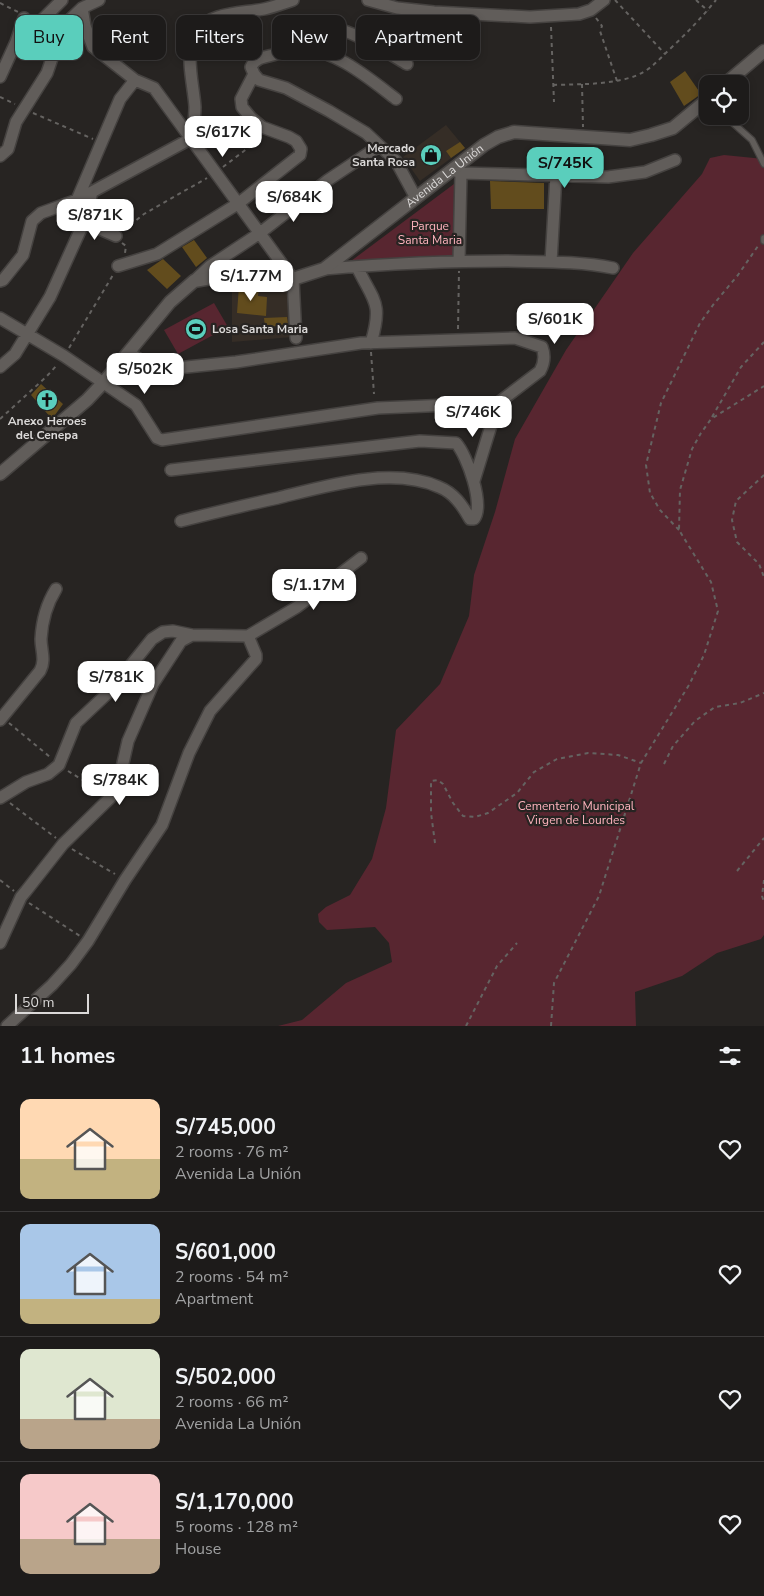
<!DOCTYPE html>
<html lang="en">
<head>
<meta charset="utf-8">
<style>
	body { margin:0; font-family:"Nunito Sans",sans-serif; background:#2a2827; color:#f1f3f6; height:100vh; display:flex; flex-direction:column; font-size:19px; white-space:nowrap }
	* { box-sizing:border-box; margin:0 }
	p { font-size:16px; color:#a0a1a2 }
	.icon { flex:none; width:28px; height:28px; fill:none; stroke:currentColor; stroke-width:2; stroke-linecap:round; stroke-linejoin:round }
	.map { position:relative; height:1026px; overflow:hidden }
	.drawer { display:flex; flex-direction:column; background:#1d1b1a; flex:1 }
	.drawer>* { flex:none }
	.hud { position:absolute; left:15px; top:15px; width:500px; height:45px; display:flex; gap:10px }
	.controls { position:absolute; left:699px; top:75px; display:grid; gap:10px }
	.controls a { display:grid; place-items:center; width:50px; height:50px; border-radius:10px; background:#1d1b1a; box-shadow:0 2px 8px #0003,0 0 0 1px #3b3939; font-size:25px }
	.scale { position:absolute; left:15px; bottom:12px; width:74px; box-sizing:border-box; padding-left:5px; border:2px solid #dbd9d8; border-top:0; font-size:14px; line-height:18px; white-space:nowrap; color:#dbd9d8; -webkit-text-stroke:4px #272422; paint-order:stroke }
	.price { position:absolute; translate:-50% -42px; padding:0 11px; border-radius:10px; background:#fff; color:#222; font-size:16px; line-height:32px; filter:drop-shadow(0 1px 2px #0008) }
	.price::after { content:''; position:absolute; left:50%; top:30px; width:15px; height:11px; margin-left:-8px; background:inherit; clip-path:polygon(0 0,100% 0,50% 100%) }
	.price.current { background:#5acebc; color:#111 }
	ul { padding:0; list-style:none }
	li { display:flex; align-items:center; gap:15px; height:125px; padding:0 20px }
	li+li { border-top:1px solid #3b3939 }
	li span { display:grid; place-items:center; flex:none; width:140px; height:100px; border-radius:10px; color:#555 }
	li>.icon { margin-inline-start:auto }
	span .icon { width:60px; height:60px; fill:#fffc; stroke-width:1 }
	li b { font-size:21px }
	h2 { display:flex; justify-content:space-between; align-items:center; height:60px; padding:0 20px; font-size:21px }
	.pill { padding:0 18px; border-radius:10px; background:#1d1b1a; box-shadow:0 2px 8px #0003,0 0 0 1px #3b3939; font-size:18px; line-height:45px }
	.pill.current { background:#5acebc; color:#111 }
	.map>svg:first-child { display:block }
	.built { fill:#352d26 }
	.green { fill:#582630 }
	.building { fill:#624c1d }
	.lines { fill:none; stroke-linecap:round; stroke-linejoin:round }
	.lane-casing { stroke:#454240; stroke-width:8 }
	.street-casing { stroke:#454240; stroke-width:14 }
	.secondary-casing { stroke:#454240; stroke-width:15 }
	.path { stroke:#656361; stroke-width:2; stroke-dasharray:4 4; stroke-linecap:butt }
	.lane { stroke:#615d5a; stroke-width:5.5 }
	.street { stroke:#615d5a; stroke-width:11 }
	.secondary { stroke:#615d5a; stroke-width:12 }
	.labels { text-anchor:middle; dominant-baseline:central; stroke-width:4.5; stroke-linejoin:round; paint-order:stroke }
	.poi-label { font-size:12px; font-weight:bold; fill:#dbd9d8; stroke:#272422; text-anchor:end }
	.street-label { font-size:12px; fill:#dbd9d8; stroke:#272422 }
	.park-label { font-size:12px; fill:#feb3bd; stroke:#272422 }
</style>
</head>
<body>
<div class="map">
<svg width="764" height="1026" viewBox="0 0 764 1026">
	<rect width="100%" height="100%" fill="#272422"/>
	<!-- built -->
	<path class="built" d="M446 125 465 148 420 181 403 157Z
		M232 282 267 286 289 287 292 337 232 342Z"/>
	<!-- green -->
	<path class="green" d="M724 155 764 159V935L761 939 717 953 682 976 635 992 636 1026H278L302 1020 346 983 392 962 389 943 375 927 327 930 319 922 318 914 326 907 350 895 372 859 386 808 396 730 440 684 469 616 474 575 495 512 515 439 566 350 633 253 702 174 710 158Z
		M454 184 453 257 351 261Z
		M214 303 228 327 178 354 164 330Z"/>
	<!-- building -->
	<path class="building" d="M685 71 701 94 684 106 670 82Z
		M460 142 465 148 451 158 446 151Z
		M490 181 544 183V209H491Z
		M194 240 207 258 196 267 182 247Z
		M163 259 181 276 167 289 147 270Z
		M239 286 259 288 258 296 267 297 266 316 237 313Z
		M287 317 288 325 265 327 264 318Z
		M41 384 63 404 52 419 31 395Z"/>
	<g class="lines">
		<!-- lane casing -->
		<g class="lane-casing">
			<path id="lane" d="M725 116 752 140 764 164
				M764 238V241"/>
		</g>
		<!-- street casing -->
		<g class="street-casing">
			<path id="street" d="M368 0 397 8 434 12 530 17 579 14 591 10 604 0
				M82 8 85 26 93 47 135 80 154 88 293 279 296 338
				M17 41 44 18 62 0
				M301 49C309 44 322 32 330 29 345 25 393 56 407 64
				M0 77 16 42 24 18
				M396 99C371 80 334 48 300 49 291 50 282 53 273 55 264 57 255 58 251 67L254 74 259 80 286 88 329 111 366 133 396 161 416 198
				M0 156 8 149 16 122 47 73 63 26 82 8 99 0
				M453 170 461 173 608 177 645 172 675 160
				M77 200 120 99 135 80
				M84 222 116 236
				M459 261 461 173
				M551 262 556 175
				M118 266 157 254 239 203 300 155 301 149 296 141 289 137 262 127 251 118 242 107 241 99 254 74
				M357 267C374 302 383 302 371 343
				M324 269C385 264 445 261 507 261 542 262 578 261 613 268
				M0 281 3 280 23 255 32 221 41 213 77 200 192 138C193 128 195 117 195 107 193 75 176 31 218 17 233 12 249 12 264 9 274 7 284 3 293 0
				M194 281 210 266 260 233 328 180 379 146
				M0 318 64 356 136 405 157 438 162 440 378 408 498 403 540 371C544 364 545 355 542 347L515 338 361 343 236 362 167 369 150 366 129 353
				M0 367 15 354 50 297 84 222 92 192
				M171 470 420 441 456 443C467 455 485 505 474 519H470C462 505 454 493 439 487 391 466 326 486 278 498 245 505 213 513 181 521
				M474 481 498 403
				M0 720 40 671C46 660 41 650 41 639 42 620 46 605 56 589
				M0 798 26 782 48 774 59 765 76 723 111 690 152 639 163 632 173 631 192 635 248 636 297 607 361 558
				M0 943 21 897 26 891 63 844 110 798 118 785 128 741 153 684 181 641 192 635
				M7 1026 52 985 71 964 88 941 125 880 162 825 189 753 210 711 256 659V655L248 636"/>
		</g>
		<!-- secondary casing -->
		<g class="secondary-casing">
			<g id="secondary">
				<path d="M725 84 764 51"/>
				<path id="s1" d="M0 474 87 400 104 382 170 302 194 281 217 277 236 276 293 279 324 269 484 145 498 137 514 132 630 140 651 135 673 128 708 99"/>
			</g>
		</g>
		<!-- path -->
		<path class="path" d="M615 0 665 54
			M696 0 708 11
			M0 3 18 12
			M596 18 602 26 600 31 617 81
			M551 27 554 102
			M582 84 583 127
			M553 85C579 84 604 85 629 78 650 72 657 61 672 47 688 32 702 17 716 0
			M0 97 15 104
			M33 113 93 139
			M223 167 261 138
			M124 230 144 214 207 178
			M122 243 126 246 125 253
			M458 329 459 271
			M69 348 113 275
			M371 352 374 394
			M712 417 741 367 764 342
			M0 419 46 377 58 364
			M764 475 736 501 732 520 737 542 759 564 764 577
			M679 530 660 510 650 493 646 465 661 403 700 323 713 305 738 275 758 246
			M9 723 50 757
			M664 764 673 746 695 721 715 707 740 703 764 693
			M68 771 102 792
			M10 803 56 838
			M435 843 431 813V781L438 780 443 784 453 803 463 816 475 817 488 813 517 793 534 772 557 759 588 753 618 755 641 763
			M72 849 115 874
			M737 871 764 838
			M0 880 14 891
			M764 880 762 896 764 902
			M29 903 80 936
			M466 1026 497 966 517 943
			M551 1026 554 983 599 896 641 763 689 685 704 655 718 611 711 582 679 530 680 490 692 449 701 433 711 419 764 386"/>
		<!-- lane -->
		<use href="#lane" class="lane"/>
		<!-- street -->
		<use href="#street" class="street"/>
		<!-- secondary -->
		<use href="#secondary" class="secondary"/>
	</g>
	<!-- icons -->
	<defs>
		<g id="shop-disc" transform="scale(1.125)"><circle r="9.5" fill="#5acebc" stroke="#272422"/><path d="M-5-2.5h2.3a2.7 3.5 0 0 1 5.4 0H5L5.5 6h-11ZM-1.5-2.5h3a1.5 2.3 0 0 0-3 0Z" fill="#111"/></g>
		<g id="stadium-disc" transform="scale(1.125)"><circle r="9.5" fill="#5acebc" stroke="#272422"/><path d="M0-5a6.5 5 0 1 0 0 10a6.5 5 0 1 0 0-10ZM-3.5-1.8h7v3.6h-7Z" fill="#111"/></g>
		<g id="church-disc" transform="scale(1.125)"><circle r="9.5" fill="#5acebc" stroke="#272422"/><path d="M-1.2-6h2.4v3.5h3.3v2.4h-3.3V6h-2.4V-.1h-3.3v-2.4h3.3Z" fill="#111"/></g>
	</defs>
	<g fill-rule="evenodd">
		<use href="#shop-disc" x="431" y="155"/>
		<use href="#stadium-disc" x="196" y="329"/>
		<use href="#church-disc" x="47" y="400"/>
	</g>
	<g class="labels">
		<!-- poi labels -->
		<g class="poi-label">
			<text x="415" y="148">Mercado<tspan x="415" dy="14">Santa Rosa</tspan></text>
			<text x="212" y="329" text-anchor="start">Losa Santa Maria</text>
			<text x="47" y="421" text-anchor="middle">Anexo Heroes<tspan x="47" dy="14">del Cenepa</tspan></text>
		</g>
		<!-- street labels -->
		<g class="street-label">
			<text stroke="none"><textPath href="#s1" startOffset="559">Avenida La Unión</textPath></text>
		</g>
		<!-- park labels -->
		<g class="park-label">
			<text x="430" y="226">Parque<tspan x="430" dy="14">Santa Maria</tspan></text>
			<text x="576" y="806">Cementerio Municipal<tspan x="576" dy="14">Virgen de Lourdes</tspan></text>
		</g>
	</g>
</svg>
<div class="controls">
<a><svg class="icon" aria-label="locate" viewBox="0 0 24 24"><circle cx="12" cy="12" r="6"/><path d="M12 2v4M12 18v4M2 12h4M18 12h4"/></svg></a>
</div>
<div class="scale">50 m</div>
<b class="price" style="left:223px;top:158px">S/617K</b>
<b class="price current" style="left:565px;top:189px">S/745K</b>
<b class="price" style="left:294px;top:223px">S/684K</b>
<b class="price" style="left:95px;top:241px">S/871K</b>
<b class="price" style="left:251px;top:302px">S/1.77M</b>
<b class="price" style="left:555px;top:345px">S/601K</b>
<b class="price" style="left:145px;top:395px">S/502K</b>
<b class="price" style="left:473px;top:438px">S/746K</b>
<b class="price" style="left:314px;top:611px">S/1.17M</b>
<b class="price" style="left:116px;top:703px">S/781K</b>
<b class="price" style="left:120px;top:806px">S/784K</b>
<div class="hud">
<a class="pill current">Buy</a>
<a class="pill">Rent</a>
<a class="pill">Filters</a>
<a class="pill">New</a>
<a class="pill">Apartment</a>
</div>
</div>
<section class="drawer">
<h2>11 homes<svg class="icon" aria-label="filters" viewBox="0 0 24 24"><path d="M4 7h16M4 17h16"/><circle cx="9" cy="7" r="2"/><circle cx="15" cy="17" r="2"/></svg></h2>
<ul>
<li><span style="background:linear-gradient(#ffd9b3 60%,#c2b280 0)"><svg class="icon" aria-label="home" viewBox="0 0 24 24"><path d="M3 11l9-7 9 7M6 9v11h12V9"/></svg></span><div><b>S/745,000</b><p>2 rooms · 76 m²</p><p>Avenida La Unión</p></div><svg class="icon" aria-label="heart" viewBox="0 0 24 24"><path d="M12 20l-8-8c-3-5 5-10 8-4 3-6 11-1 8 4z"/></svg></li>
<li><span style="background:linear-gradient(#a9c7e8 75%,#c2b280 0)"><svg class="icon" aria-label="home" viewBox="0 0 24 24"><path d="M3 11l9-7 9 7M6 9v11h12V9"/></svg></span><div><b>S/601,000</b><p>2 rooms · 54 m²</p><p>Apartment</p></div><svg class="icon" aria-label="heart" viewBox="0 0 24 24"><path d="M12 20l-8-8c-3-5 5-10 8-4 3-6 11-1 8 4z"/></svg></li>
<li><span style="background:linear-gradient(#dfe7d0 70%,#b9a48a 0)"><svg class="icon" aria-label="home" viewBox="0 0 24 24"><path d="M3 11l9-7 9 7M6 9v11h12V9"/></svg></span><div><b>S/502,000</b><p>2 rooms · 66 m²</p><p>Avenida La Unión</p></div><svg class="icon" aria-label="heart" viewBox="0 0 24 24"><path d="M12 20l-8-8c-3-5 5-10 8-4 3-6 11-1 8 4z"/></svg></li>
<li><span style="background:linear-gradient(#f6c9c9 65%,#b9a48a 0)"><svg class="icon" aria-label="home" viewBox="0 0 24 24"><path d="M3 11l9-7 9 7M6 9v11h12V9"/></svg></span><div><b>S/1,170,000</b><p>5 rooms · 128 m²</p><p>House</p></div><svg class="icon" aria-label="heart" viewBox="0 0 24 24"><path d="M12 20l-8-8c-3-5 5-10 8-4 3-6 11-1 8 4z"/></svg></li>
</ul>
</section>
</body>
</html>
